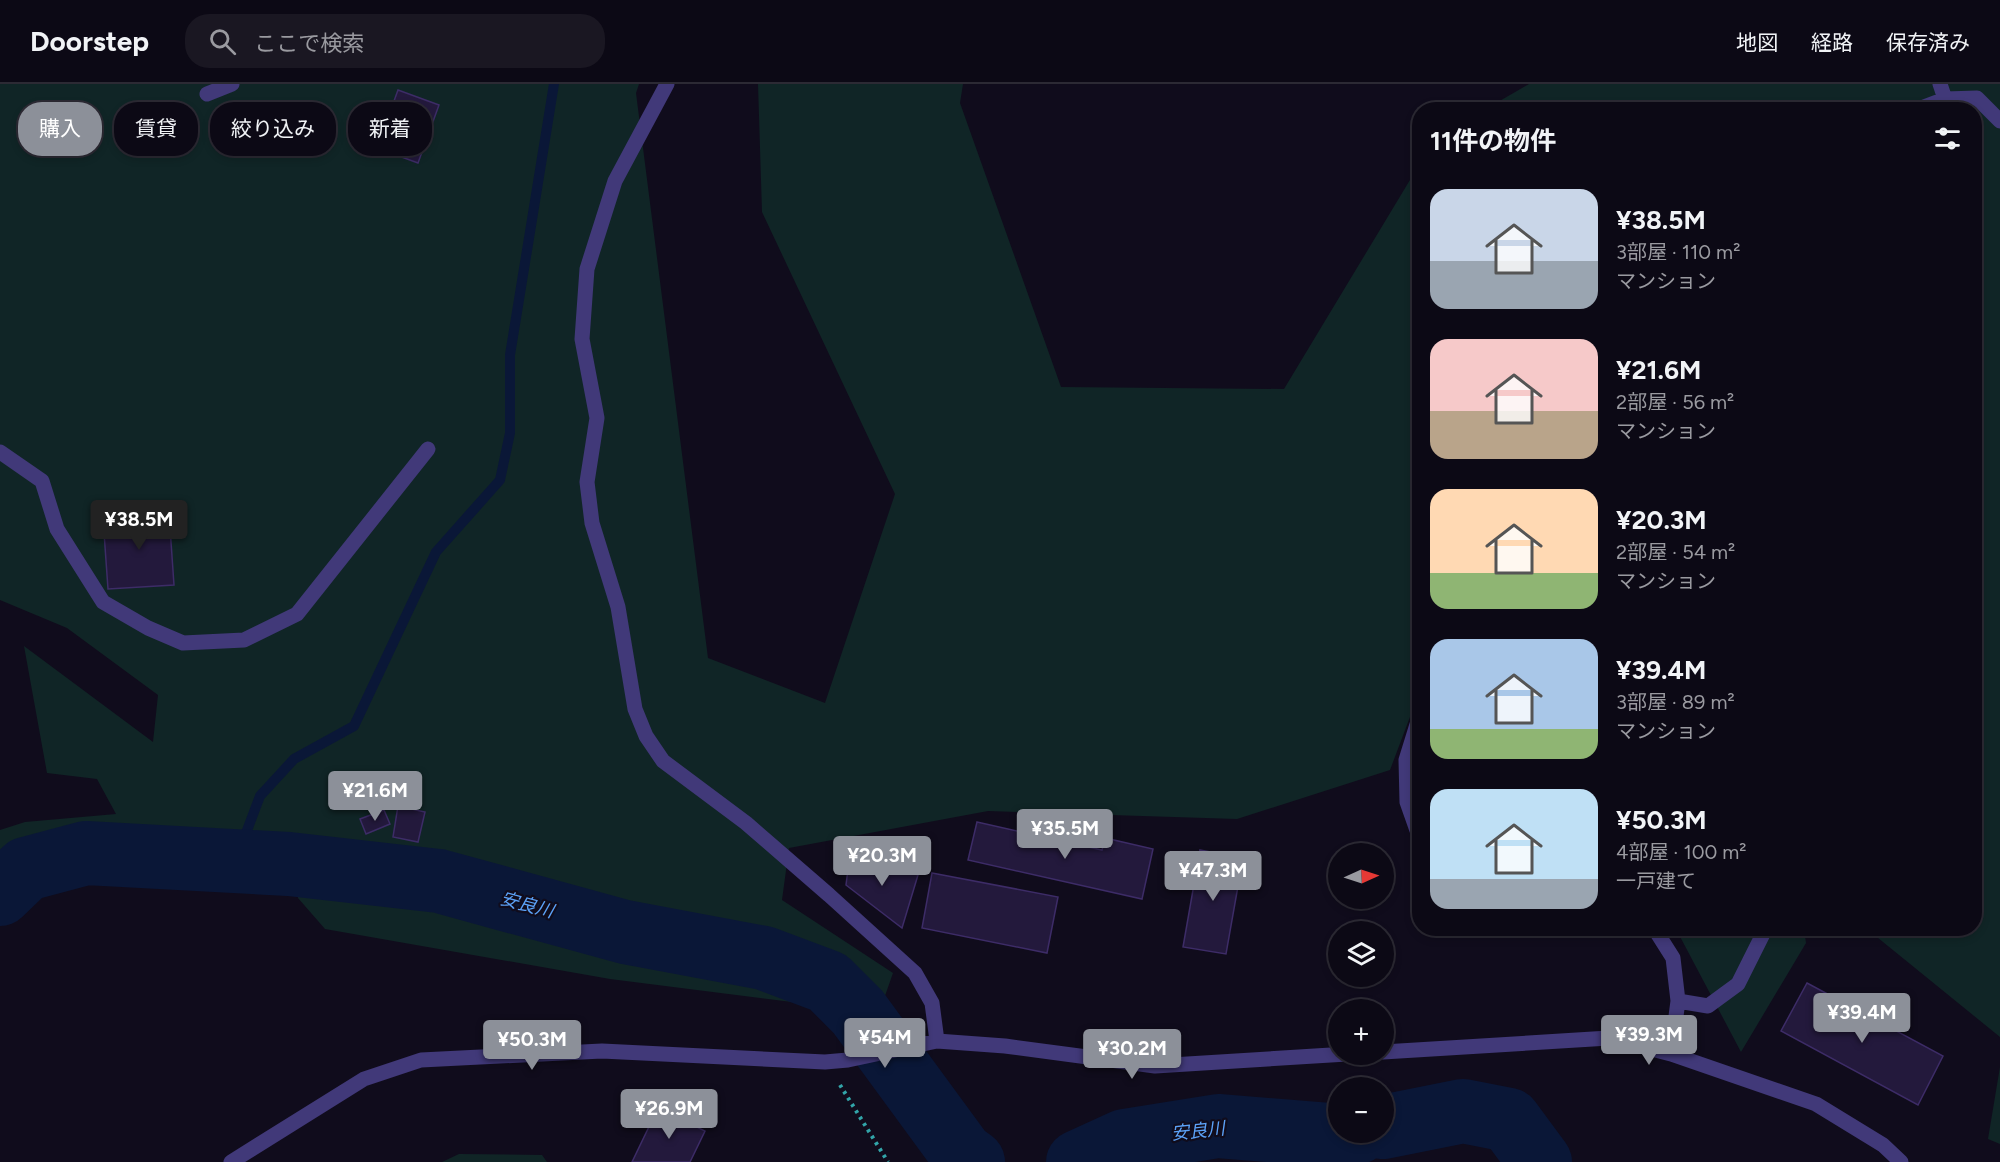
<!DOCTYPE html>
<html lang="ja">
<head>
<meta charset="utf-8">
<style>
	body { margin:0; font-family:Figtree,"Noto Sans JP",sans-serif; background:#1a1722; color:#f1f3f6; height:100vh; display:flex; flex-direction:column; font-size:22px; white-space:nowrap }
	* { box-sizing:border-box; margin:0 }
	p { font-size:20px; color:#9a9aa0 }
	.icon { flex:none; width:33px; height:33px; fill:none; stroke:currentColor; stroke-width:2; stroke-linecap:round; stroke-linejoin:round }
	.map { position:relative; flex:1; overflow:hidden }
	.drawer { position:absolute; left:1412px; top:18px; width:570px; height:834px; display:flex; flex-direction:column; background:#0c0915; border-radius:24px; box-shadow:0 3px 9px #0003,0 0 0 2px #2c2a34 }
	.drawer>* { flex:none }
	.banner { position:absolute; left:18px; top:18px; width:570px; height:54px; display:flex; gap:12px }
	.needle { width:39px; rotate:87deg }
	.fabs { position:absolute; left:1328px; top:759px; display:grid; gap:12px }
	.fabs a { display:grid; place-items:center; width:66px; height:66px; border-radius:50%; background:#0c0915; box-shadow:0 3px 9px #0003,0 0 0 2px #2c2a34; font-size:30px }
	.price { position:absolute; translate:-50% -51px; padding:0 14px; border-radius:6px; background:#8c9099; color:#fff; font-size:20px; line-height:39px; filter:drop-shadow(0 2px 3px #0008) }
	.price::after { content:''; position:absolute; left:50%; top:36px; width:18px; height:14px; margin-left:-9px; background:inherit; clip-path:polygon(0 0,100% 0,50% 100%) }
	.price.on { background:#222; color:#fff }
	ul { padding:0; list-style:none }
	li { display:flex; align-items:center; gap:18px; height:150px; padding:0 18px }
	li span { display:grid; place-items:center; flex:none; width:168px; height:120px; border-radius:18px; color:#555 }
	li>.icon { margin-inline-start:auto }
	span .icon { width:72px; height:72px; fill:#fffc; stroke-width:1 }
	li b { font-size:26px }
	h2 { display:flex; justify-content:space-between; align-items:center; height:72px; padding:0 18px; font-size:26px }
	.tag { padding:0 21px; border-radius:24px; background:#0c0915; box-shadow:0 3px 9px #0003,0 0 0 2px #2c2a34; font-size:21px; line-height:54px }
	.tag.on { background:#8c9099; color:#fff }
	header { display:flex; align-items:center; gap:36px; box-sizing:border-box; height:84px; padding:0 30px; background:#0c0915; border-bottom:2px solid #2c2a34 }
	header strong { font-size:28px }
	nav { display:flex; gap:33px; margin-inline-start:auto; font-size:21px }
	.search { width:420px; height:54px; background:#1a1722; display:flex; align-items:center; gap:15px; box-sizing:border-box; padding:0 21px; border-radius:24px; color:#9a9aa0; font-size:22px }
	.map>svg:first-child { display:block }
	.green { fill:#102526 }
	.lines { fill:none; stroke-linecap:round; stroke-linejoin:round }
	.stream { stroke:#0a1737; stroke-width:10 }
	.river { stroke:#0a1737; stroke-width:64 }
	.building { fill:#23193c; stroke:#3d2c67; stroke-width:1.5 }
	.path { stroke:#32a5a9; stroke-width:4; stroke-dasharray:3 4.5; stroke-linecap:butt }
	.minor { stroke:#413979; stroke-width:15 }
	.labels { text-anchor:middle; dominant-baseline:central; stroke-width:4.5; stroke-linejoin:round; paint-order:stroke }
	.water-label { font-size:18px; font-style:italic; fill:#5ca2f8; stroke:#100c1c }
</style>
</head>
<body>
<header>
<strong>Doorstep</strong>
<div class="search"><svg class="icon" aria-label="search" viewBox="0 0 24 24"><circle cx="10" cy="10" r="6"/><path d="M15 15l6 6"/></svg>ここで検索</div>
<nav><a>地図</a><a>経路</a><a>保存済み</a></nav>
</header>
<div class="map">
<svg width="2000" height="1078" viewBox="0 0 2000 1078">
	<rect width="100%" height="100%" fill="#100c1c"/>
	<!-- green -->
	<path class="green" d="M0 0H639L636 9 708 574 825 619 895 410 762 128 758 0H963L960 19 1061 303 1284 305 1419 81V609L1390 686 1237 735 988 727 789 764 782 816 893 889 879 929 610 895 325 845 298 814 297 772 31 762 0 784V746L25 738 116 730 97 695 47 689 24 562 153 658 158 611 67 544 0 516Z
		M1529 0H2000V953L1867 845 1974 844V26H1484Z
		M1676 845H1804L1806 859 1741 968Z
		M2000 983V1060L1988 1055Z
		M459 1070 542 1071 547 1078H442Z"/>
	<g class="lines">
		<!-- stream -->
		<path class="stream" d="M230 777 240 765 260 712 294 675 354 642 436 468 500 396 510 349V271L554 0"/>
		<!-- river -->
		<path class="river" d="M0 810 26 785 86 769 289 780 439 797 625 848 764 874 828 898 858 928 962 1070 973 1078
			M1383 1043 1463 1027 1509 1036 1540 1078
			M1078 1078 1124 1057 1218 1042 1341 1052 1358 1048"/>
	</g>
	<!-- building -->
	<path class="building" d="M398 6 439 21 418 79 377 64Z
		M169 429 174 501 108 505 103 434Z
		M398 722 425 728 418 758 393 753Z
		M384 726 390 740 366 750 360 735Z
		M977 738 1102 766 1105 754 1153 765 1142 815 968 776Z
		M1200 766 1243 774 1226 870 1183 863Z
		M850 770 918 791 902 844 846 801Z
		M932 789 1058 813 1047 869 922 844Z
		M1807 899 1943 972 1918 1021 1781 947Z
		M658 1024 705 1047 690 1078H632Z"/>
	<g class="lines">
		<!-- path -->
		<path class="path" d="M840 1001 888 1078"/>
		<!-- minor -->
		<path class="minor" d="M667 0 615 97 587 185 582 255 597 334 587 398 592 439 618 523 635 625 646 652 663 677 746 739 829 811 915 889 932 919 937 957
			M1940 0 1945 15 1977 14 2000 37
			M207 10 232 0
			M1916 26 1945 15
			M0 368 42 397 57 445 103 518 148 544 183 559 244 556 297 530 428 365
			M1419 634 1406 676 1407 718 1419 752
			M1654 844 1673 874 1678 917 1671 970
			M1678 917 1708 922 1738 900 1766 844
			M1383 968 1609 954 1671 970 1816 1020 1883 1061 1901 1078
			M231 1078 364 995 421 976 602 967 825 978 848 976 937 957 1005 962 1155 982 1347 970"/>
	</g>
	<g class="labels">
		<!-- water labels -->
		<g class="water-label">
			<text transform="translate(527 821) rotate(15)">安良川</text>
			<text transform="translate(1198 1047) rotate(-6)">安良川</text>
		</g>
	</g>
</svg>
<div class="fabs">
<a><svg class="needle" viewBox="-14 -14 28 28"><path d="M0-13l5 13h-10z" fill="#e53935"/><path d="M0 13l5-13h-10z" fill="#9a9aa0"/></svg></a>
<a><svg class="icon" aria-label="layers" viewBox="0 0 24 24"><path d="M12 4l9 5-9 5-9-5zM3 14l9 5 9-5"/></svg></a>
<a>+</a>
<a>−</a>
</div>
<b class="price on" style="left:139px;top:467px">¥38.5M</b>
<b class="price" style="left:375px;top:738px">¥21.6M</b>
<b class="price" style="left:1065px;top:776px">¥35.5M</b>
<b class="price" style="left:882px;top:803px">¥20.3M</b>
<b class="price" style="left:1213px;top:818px">¥47.3M</b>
<b class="price" style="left:1862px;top:960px">¥39.4M</b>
<b class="price" style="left:1649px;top:982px">¥39.3M</b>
<b class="price" style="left:885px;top:985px">¥54M</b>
<b class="price" style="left:532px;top:987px">¥50.3M</b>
<b class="price" style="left:1132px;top:996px">¥30.2M</b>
<b class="price" style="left:669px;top:1056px">¥26.9M</b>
<div class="banner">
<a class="tag on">購入</a>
<a class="tag">賃貸</a>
<a class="tag">絞り込み</a>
<a class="tag">新着</a>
</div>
<section class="drawer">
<h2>11件の物件<svg class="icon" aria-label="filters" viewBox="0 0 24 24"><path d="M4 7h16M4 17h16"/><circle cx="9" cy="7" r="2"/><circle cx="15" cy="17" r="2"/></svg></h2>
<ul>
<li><span style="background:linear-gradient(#c9d6e8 60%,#9aa5b1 0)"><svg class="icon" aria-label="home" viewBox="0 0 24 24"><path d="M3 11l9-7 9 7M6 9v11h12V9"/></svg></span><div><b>¥38.5M</b><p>3部屋 · 110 m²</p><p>マンション</p></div></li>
<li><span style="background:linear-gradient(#f6c9c9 60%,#b9a48a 0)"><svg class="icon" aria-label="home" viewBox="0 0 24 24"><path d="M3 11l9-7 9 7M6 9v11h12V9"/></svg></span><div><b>¥21.6M</b><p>2部屋 · 56 m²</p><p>マンション</p></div></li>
<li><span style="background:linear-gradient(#ffd9b3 70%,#8fb573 0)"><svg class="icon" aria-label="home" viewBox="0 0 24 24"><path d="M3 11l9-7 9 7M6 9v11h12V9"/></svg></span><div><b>¥20.3M</b><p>2部屋 · 54 m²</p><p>マンション</p></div></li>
<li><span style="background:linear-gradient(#a9c7e8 75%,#8fb573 0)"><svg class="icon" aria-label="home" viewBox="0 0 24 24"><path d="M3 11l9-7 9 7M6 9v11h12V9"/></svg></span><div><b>¥39.4M</b><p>3部屋 · 89 m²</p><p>マンション</p></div></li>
<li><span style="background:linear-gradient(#bfe0f5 75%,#9aa5b1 0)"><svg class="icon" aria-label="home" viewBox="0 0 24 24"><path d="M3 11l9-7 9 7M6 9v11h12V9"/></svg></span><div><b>¥50.3M</b><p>4部屋 · 100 m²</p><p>一戸建て</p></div></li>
</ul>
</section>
</div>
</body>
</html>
